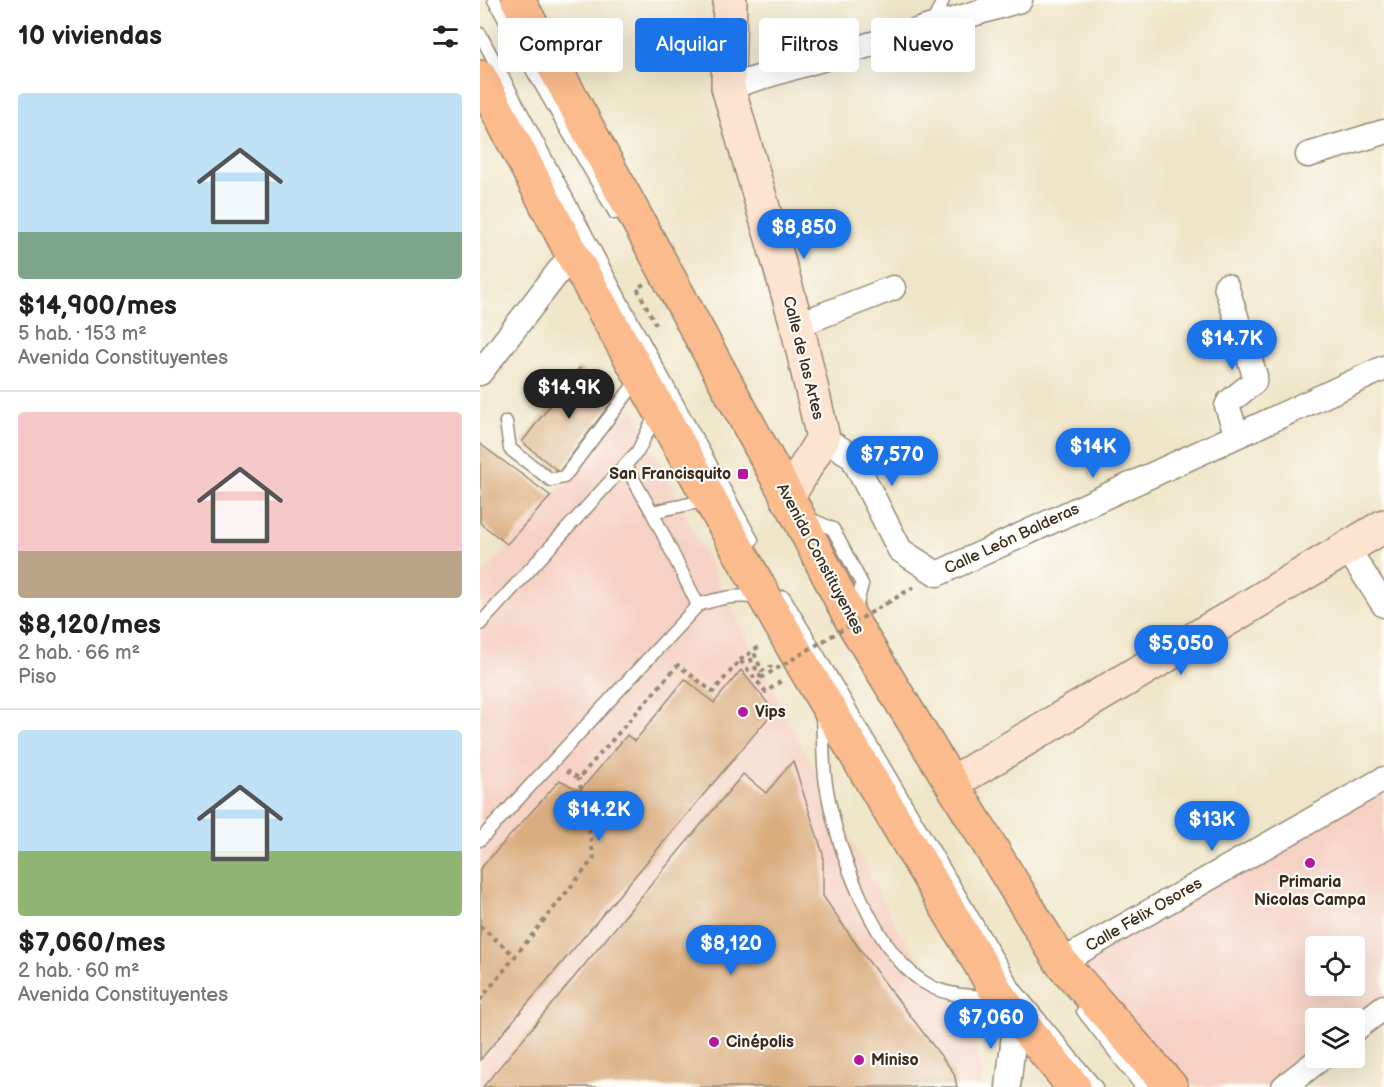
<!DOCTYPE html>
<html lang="es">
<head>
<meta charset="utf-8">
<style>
	body { margin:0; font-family:"Balsamiq Sans",sans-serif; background:#f6f6f6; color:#202124; height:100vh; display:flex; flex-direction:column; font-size:22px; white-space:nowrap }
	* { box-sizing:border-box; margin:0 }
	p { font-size:20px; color:#757577 }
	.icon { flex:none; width:33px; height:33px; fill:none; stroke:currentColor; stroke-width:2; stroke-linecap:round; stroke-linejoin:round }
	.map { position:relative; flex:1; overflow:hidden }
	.details { display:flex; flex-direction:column; background:#fff; width:480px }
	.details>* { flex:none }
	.hud { position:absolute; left:18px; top:18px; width:570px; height:54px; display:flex; gap:12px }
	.tools { position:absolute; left:825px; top:936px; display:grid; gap:12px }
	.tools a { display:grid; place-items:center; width:60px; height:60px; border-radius:6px; background:#fff; box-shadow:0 6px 24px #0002; font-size:30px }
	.price { position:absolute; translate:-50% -51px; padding:0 14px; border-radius:21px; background:#1a73e8; color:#fff; font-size:20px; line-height:39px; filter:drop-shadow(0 2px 3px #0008) }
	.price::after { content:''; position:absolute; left:50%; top:36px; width:18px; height:14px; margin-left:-9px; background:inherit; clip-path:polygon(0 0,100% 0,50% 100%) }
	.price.selected { background:#222; color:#fff }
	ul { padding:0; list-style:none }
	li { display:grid; align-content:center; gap:12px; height:318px; padding:0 18px }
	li+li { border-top:2px solid #e0e0e0 }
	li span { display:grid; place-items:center; height:186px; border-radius:6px; color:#555 }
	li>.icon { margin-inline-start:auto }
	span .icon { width:108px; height:108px; fill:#fffc; stroke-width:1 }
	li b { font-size:26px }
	h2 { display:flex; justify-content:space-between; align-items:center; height:72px; padding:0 18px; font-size:26px }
	.tag { padding:0 21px; border-radius:6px; background:#fff; box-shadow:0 6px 24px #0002; font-size:21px; line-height:54px }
	.tag.selected { background:#1a73e8; color:#fff }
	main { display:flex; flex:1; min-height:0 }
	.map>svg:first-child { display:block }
	.built { fill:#f6d2c4; fill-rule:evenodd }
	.building { fill:#daad7f }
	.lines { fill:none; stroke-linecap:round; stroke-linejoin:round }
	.lane-casing { stroke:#958873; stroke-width:15 }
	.street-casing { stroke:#958873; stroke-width:27 }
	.secondary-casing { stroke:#958873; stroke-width:36 }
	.primary-casing { stroke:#958873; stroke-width:36 }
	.path { stroke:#958873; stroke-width:4; stroke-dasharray:4.5 4.5; stroke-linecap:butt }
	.lane { stroke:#fff; stroke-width:12 }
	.street { stroke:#fff; stroke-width:24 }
	.secondary { stroke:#fde4d1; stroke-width:33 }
	.primary { stroke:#fbbb8c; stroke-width:33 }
	.path-bridge { stroke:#958873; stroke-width:4; stroke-dasharray:4.5 4.5; stroke-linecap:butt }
	.poi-dot { fill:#b5179e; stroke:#fdfcf7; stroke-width:2 }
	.labels { text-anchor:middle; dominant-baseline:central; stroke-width:4.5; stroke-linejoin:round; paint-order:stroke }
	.street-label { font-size:16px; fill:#3b2a1e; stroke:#fdfcf7 }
	.poi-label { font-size:16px; font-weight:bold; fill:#3b2a1e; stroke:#fdfcf7; text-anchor:start }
</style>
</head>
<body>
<main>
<section class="details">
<h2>10 viviendas<svg class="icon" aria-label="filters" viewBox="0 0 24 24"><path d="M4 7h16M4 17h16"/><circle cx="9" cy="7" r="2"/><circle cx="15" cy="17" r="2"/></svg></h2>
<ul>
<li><span style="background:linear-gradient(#bfe0f5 75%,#7fa58c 0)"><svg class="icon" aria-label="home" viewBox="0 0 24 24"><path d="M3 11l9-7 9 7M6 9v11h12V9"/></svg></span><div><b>$14,900/mes</b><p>5 hab. · 153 m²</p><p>Avenida Constituyentes</p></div></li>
<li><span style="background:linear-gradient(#f6c9c9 75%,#b9a48a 0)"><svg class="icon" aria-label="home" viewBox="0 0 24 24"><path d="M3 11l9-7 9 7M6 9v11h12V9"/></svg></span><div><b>$8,120/mes</b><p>2 hab. · 66 m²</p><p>Piso</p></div></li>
<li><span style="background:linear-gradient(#bfe0f5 65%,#8fb573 0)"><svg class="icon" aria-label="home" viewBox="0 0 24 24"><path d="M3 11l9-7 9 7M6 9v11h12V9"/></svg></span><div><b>$7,060/mes</b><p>2 hab. · 60 m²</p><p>Avenida Constituyentes</p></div></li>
</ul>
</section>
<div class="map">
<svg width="904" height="1087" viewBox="0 0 904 1087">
	<rect width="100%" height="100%" fill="#fdfcf7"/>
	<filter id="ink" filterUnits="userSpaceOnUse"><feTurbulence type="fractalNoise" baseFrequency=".0167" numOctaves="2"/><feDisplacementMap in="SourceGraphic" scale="12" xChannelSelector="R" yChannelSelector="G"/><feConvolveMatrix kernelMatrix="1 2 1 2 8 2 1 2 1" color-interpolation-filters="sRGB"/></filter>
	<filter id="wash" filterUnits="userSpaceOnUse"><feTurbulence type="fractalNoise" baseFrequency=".008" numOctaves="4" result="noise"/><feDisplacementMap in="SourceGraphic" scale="24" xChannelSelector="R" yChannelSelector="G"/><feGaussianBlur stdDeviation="1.35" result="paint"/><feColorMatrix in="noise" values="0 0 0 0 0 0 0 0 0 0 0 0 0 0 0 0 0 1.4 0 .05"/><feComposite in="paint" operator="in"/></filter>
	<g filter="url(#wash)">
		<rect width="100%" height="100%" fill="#efe5c8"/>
		<!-- built -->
		<path class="built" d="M152 407 300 705 420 933 496 1032 503 1087H0V577Z
			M904 779V1007L874 1018H836V1058L804 1087H691L581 962ZM836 946H874V986H836Z"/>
		<g id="blocks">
			<!-- building -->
			<path class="building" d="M99 368 136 396 79 472 42 442Z
				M0 444 71 496 27 544 0 523Z
				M261 670 294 711 0 1060V869L80 780 100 791 147 735 155 741 205 679 234 703Z
				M313 761 343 854V896L383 954 474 1073 477 1087H3L263 774 286 793Z"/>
		</g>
	</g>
	<g filter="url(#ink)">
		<use href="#blocks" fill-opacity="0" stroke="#958873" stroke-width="1.5"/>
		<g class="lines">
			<!-- lane casing -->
			<g class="lane-casing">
				<path id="lane" d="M14 0 54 73 135 213
					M452 25 463 0
					M0 34 152 321 272 540
					M26 422 30 449 71 480 84 477 159 378
					M145 465 172 512 218 605
					M172 512 228 500
					M326 517 353 529 382 584 375 612
					M304 597 535 989 616 1087
					M0 624 158 451 177 412
					M342 717C344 741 342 766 347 790 357 849 395 959 452 987 470 996 494 996 515 998
					M0 840 218 605C240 598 257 594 279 598
					M603 1011 662 1087"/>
			</g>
			<!-- street casing -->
			<g class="street-casing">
				<path id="street" d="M248 87 540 0
					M828 155 904 132
					M746 286 775 376 774 382 749 402 747 406 757 435
					M317 325 413 288
					M0 373 92 254
					M343 438 372 456 420 550 457 574 904 368
					M867 548 904 605
					M581 962 904 779
					M874 1030 904 1007
					M528 1087 536 1017
					M804 1087 841 1058"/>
			</g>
			<!-- secondary casing -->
			<g class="secondary-casing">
				<path id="secondary" d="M250 0 248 87 317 325 343 438 307 498
					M472 783 904 526"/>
			</g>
			<!-- primary casing -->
			<g class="primary-casing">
				<path id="primary" d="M38 0 316 512 372 621 581 962 691 1087
					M0 77 92 254 323 665 521 999 594 1087"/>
			</g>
			<!-- path -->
			<path class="path" d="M164 284 157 288 176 325
				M407 603 434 587
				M260 660 281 645
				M281 678 270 658 275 655 282 671 292 666
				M86 771 99 778 198 665 233 692 260 660 286 692 301 681
				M0 926 35 956
				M0 1000 114 858 99 778"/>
			<!-- lane -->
			<use href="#lane" class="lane"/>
			<!-- street -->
			<use href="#street" class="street"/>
			<!-- secondary -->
			<use href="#secondary" class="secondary"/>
			<!-- primary -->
			<use href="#primary" class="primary"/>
			<!-- path-bridge -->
			<path class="path-bridge" d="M281 678 407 603"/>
		</g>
	</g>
	<!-- markers -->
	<g class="poi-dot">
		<rect x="257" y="468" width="12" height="12" rx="3"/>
		<circle cx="263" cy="712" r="6"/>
		<circle cx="830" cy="863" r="6"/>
		<circle cx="234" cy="1042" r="6"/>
		<circle cx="379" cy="1060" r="6"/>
	</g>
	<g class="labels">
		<!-- street labels -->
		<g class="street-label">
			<text transform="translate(323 358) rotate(76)">Calle de las Artes</text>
			<text transform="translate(532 539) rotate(-25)">Calle León Balderas</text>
			<text transform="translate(340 559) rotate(62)">Avenida Constituyentes</text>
			<text transform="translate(664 915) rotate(-30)">Calle Félix Osores</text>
		</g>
		<!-- poi labels -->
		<g class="poi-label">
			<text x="251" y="474" text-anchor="end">San Francisquito</text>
			<text x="275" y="712">Vips</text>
			<text x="830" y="882" text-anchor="middle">Primaria<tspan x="830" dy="18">Nicolas Campa</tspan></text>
			<text x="246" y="1042">Cinépolis</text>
			<text x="391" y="1060">Miniso</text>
		</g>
	</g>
</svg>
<div class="tools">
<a><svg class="icon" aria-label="locate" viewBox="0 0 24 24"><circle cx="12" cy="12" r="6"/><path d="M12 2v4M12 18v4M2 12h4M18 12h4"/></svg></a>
<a><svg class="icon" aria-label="layers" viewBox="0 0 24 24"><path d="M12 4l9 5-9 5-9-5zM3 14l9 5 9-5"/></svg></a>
</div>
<b class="price" style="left:324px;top:260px">$8,850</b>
<b class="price" style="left:752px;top:371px">$14.7K</b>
<b class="price selected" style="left:89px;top:420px">$14.9K</b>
<b class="price" style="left:613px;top:479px">$14K</b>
<b class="price" style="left:412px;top:487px">$7,570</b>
<b class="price" style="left:701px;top:676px">$5,050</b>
<b class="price" style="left:119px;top:842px">$14.2K</b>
<b class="price" style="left:732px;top:852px">$13K</b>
<b class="price" style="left:251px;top:976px">$8,120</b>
<b class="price" style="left:511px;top:1050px">$7,060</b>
<div class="hud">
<a class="tag">Comprar</a>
<a class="tag selected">Alquilar</a>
<a class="tag">Filtros</a>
<a class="tag">Nuevo</a>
</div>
</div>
</main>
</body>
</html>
